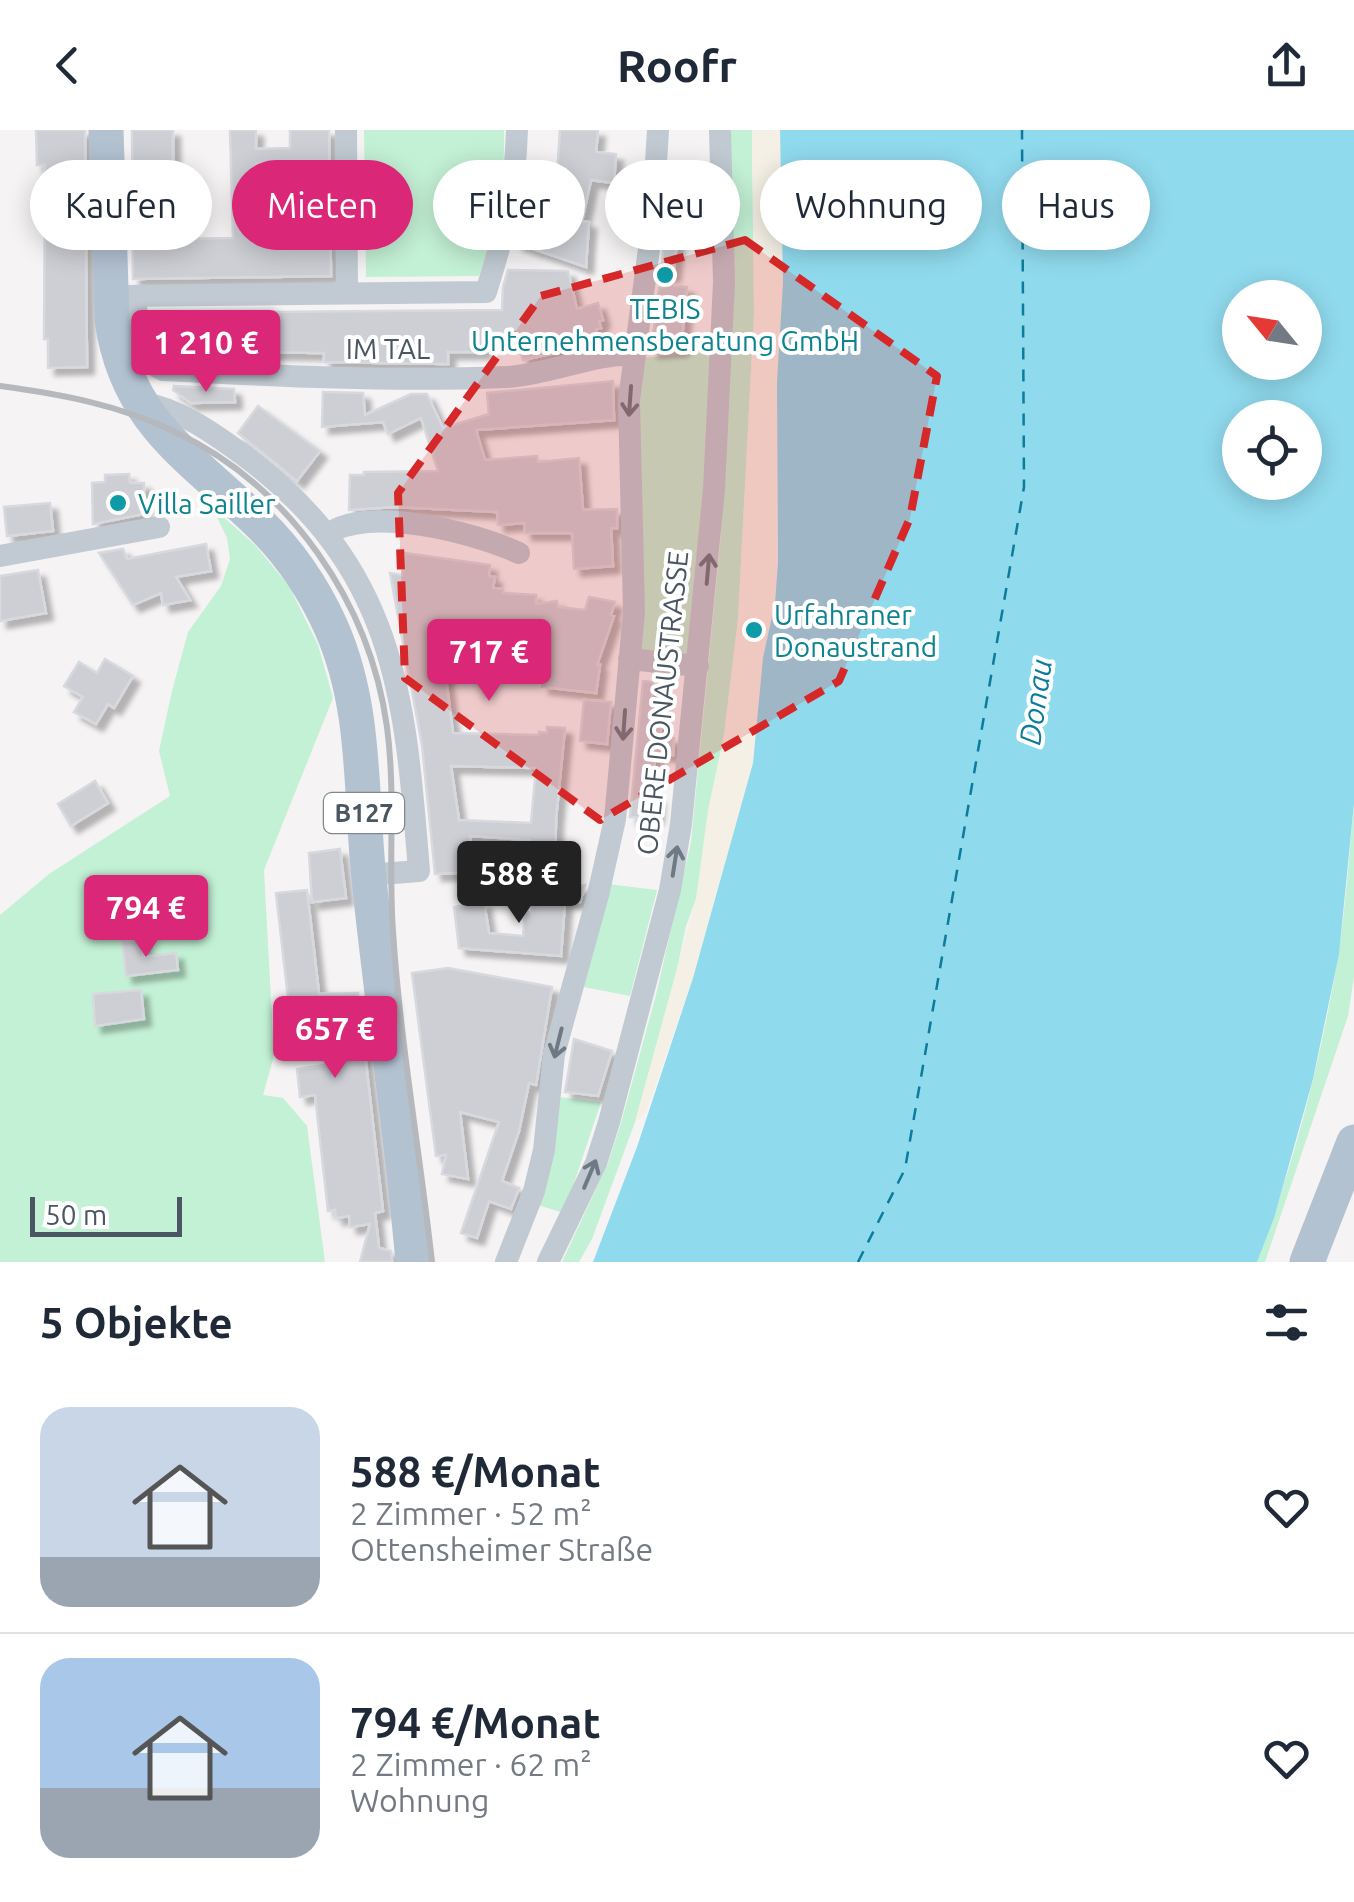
<!DOCTYPE html>
<html lang="de">
<head>
<meta charset="utf-8">
<style>
	body { margin:0; font-family:Ubuntu,sans-serif; background:#f6f6f7; color:#1f2937; height:100vh; display:flex; flex-direction:column; font-size:38px; white-space:nowrap }
	* { box-sizing:border-box; margin:0 }
	p { font-size:32px; color:#747a83 }
	.icon { flex:none; width:55px; height:55px; fill:none; stroke:currentColor; stroke-width:2; stroke-linecap:round; stroke-linejoin:round }
	.map { position:relative; height:1132px; overflow:hidden }
	.panel { display:flex; flex-direction:column; background:#fff; flex:1 }
	.panel>* { flex:none }
	.guide { position:absolute; left:30px; top:30px; width:1295px; height:90px; display:flex; gap:20px }
	.needle { width:65px; rotate:300deg }
	.buttons { position:absolute; left:1222px; top:150px; display:grid; gap:20px }
	.buttons a { display:grid; place-items:center; width:100px; height:100px; border-radius:50%; background:#fff; box-shadow:0 5px 25px #0003; font-size:50px }
	.scale { position:absolute; left:30px; bottom:25px; width:152px; box-sizing:border-box; padding-left:10px; border:5px solid #4a5661; border-top:0; font-size:28px; line-height:35px; white-space:nowrap; color:#4a5661; -webkit-text-stroke:8px #fff; paint-order:stroke }
	.price { position:absolute; translate:-50% -85px; padding:0 22px; border-radius:10px; background:#db2777; color:#fff; font-size:32px; line-height:65px; filter:drop-shadow(0 2px 5px #0008) }
	.price::after { content:''; position:absolute; left:50%; top:60px; width:30px; height:22px; margin-left:-15px; background:inherit; clip-path:polygon(0 0,100% 0,50% 100%) }
	.price.selected { background:#222; color:#fff }
	ul { padding:0; list-style:none }
	li { display:flex; align-items:center; gap:30px; height:250px; padding:0 40px }
	li+li { border-top:2px solid #e0e1e3 }
	li span { display:grid; place-items:center; flex:none; width:280px; height:200px; border-radius:30px; color:#555 }
	li>.icon { margin-inline-start:auto }
	span .icon { width:120px; height:120px; fill:#fffc; stroke-width:1 }
	li b { font-size:42px }
	h2 { display:flex; justify-content:space-between; align-items:center; height:120px; padding:0 40px; font-size:42px }
	.pill { padding:0 35px; border-radius:45px; background:#fff; box-shadow:0 5px 25px #0003; font-size:35px; line-height:90px }
	.pill.selected { background:#db2777; color:#fff }
	header { display:flex; justify-content:space-between; align-items:center; height:130px; padding:0 40px; background:#fff; font-size:45px; font-weight:700 }
	.map>svg:first-child { display:block }
	.green { fill:#c3f1d5 }
	.sand { fill:#f5f0e5 }
	.water { fill:#90daee; fill-rule:evenodd }
	.lines { fill:none; stroke-linecap:round; stroke-linejoin:round }
	.ferry { stroke:#0c7c9b; stroke-width:2.5; stroke-dasharray:12 10; stroke-linecap:butt }
	.building { fill:#cdcfd5; stroke:#d7d9de; stroke-width:2.5; fill-rule:evenodd; filter:url(#shadow) }
	.street { stroke:#c1cad2; stroke-width:22 }
	.primary { stroke:#b3c2d1; stroke-width:35 }
	.rail { stroke:#b5b8bd; stroke-width:6 }
	.oneway { stroke:#6e7983 }
	.marked { fill:#d62828; fill-opacity:0.2; stroke:#d62828; stroke-width:8; stroke-dasharray:20 12; stroke-linejoin:round }
	.culture-dot { fill:#0f9aa8; stroke:#fff; stroke-width:4 }
	.labels { text-anchor:middle; dominant-baseline:central; stroke-width:8; stroke-linejoin:round; paint-order:stroke }
	.shield { fill:#fff; stroke:#808990; stroke-width:2.5 }
	.shield-label { font-size:25px; font-weight:bold; fill:#4a5661 }
	.culture-label { font-size:28px; fill:#0d838f; stroke:#fff; text-anchor:start }
	.street-label { font-size:28px; fill:#4a5661; stroke:#fff }
	.water-label { font-size:30px; font-style:italic; fill:#0c7c9b; stroke:#fff }
</style>
</head>
<body>
<header><svg class="icon" aria-label="back" viewBox="0 0 24 24"><path d="M15 5l-7 7 7 7"/></svg>Roofr<svg class="icon" aria-label="share" viewBox="0 0 24 24"><path d="M12 15V3M7 8l5-5 5 5M5 13v7h14v-7"/></svg></header>
<div class="map">
<svg width="1354" height="1132" viewBox="0 0 1354 1132">
	<defs>
		<filter id="shadow"><feDropShadow dx="7" dy="7" stdDeviation="2.5" flood-color="#0004"/></filter>
	</defs>
	<rect width="100%" height="100%" fill="#f5f3f3"/>
	<!-- green -->
	<path class="green" d="M364 0H504C505 57 497 93 479 146L366 147Z
		M730 0H752L754 184 738 489 724 605 696 769 686 796 674 853 635 992 592 1109 579 1132H562L608 1033 621 993 656 865 691 712 721 404Z
		M702 223 711 228 705 383 688 523 683 527 641 521 635 270 641 228Z
		M212 377 255 415 289 456 318 515 333 568 264 740 274 926 263 965 283 968 307 996 325 1132H0V785L49 744 170 666 159 621 172 561 188 502 221 456 230 429 227 408Z
		M1354 673V847L1348 886 1265 1132H1257C1294 1034 1321 930 1338 826 1346 776 1349 724 1354 673Z
		M608 754 657 760 630 866 579 856Z
		M558 967 601 972 564 1083 538 1075Z"/>
	<!-- sand -->
	<path class="sand" d="M752 0H780L783 153 777 252 775 473 763 528 753 633 693 848 646 982 635 992 696 769 708 680 724 605 738 489 754 184Z"/>
	<!-- water -->
	<path class="water" d="M780 0H1354V673L1339 824 1313 949 1274 1088 1257 1132H593L637 1017 693 848 753 633 763 528 775 473 778 432 777 252 783 153ZM1240 168H1305V232H1240ZM1240 288H1305V352H1240Z"/>
	<g class="lines">
		<!-- ferry -->
		<path class="ferry" d="M858 1132 905 1039 1024 357 1022 0"/>
	</g>
	<!-- building -->
	<path class="building" d="M36 0H85L87 237 48 238V209H44L45 35H37Z
		M132 0H173V46L195 45V62L170 63 171 109 233 108 230 0H256V19L290 18V0H329L331 146 133 149ZM291 32V67L257 68 256 34Z
		M560 0H598L596 22 616 24 614 53 591 50 582 91 589 92 586 137 516 113 538 40 557 44Z
		M670 44 703 45 702 96H679L673 145H661Z
		M508 140 568 141 577 179 598 173 603 190 599 191 601 198 596 199 599 213 523 230 515 203 484 202V222H448V234L324 232V223L244 222 234 224V229L168 225 160 218 161 207H156L153 194 152 183 502 180 503 157Z
		M670 155 687 157 681 219 651 221 659 158Z
		M613 251 614 290 476 300 485 330 537 326 538 332 579 328 583 380 617 379V398H611L613 436 574 439 572 403H525L524 393 498 395 497 382 394 377 349 380 350 345H364V342L438 341 421 288 388 304 383 292 322 297 323 262 363 263 365 285 411 264H427L443 298 489 284 487 263Z
		M174 256 234 259 235 272 191 273 173 260Z
		M258 276 320 321 297 351 238 303Z
		M129 344 130 353H144V384L93 394 92 353 105 352V345Z
		M50 373 53 401 7 406 4 377Z
		M206 414 211 441 176 447 190 470 163 475 161 463 133 475 99 423 123 419 127 429Z
		M405 423 490 435 489 446 495 447 493 458 503 459V463L536 465V474L557 471 558 477 585 480 589 467 615 472 611 485 614 486 597 535H600L596 563 542 557 544 529 538 528 539 518H533L534 508 500 506 498 533H444L453 603 539 605V602L547 603V597L565 598 556 689 555 737 525 739 529 710 470 706 475 742 435 744 422 615 390 443 402 445ZM451 636 536 638 531 693 459 690Z
		M38 440 46 483 0 491V446Z
		M105 529 133 546 114 578 108 574 96 594 74 582 83 567 64 556 79 532 97 543Z
		M643 551 653 552 650 590 662 591 660 606 674 608 673 625 656 623 649 667H658L656 688 630 687Z
		M584 570 611 572 607 614 580 611Z
		M95 651 108 673 71 696 58 674Z
		M340 719 346 768 312 772 309 723Z
		M585 755 580 772 565 771 561 826 459 818 454 777 484 772 489 803 523 806 525 782 532 783 534 764Z
		M307 760 319 864 358 863 383 1081 375 1083 379 1118 391 1121 392 1132H360L370 1094 350 1097 349 1086 336 1088 335 1080 328 1081 315 965 300 967 297 939 331 934 325 881 290 885 276 763Z
		M142 810 143 827 176 823 178 840 126 846 122 811Z
		M448 838 552 857 536 955 529 953 519 1001 502 1051 519 1058 511 1079 489 1071 477 1108 461 1103 499 992 460 982 468 1049 442 1044 446 1025 436 1026 412 843Z
		M141 860 144 889 95 896 93 864Z
		M574 909 612 921 598 966 565 962Z"/>
	<g class="lines">
		<!-- street -->
		<path class="street" d="M346 0 347 163
			M123 166 486 162C505 101 515 64 517 0
			M136 166C136 188 138 230 163 240 277 246 392 252 507 247 549 245 597 222 635 225
			M141 273C179 278 213 303 242 324 396 438 405 565 419 741L368 745
			M327 405C366 374 476 403 519 423
			M0 426 159 397
			M629 529 698 536
			M506 1132 534 1061 544 1020 554 924 598 765 615 689 634 482 629 270 652 96 658 0
			M548 1132 596 1033 609 992 670 760 681 694 714 359 724 152 720 0"/>
		<!-- primary -->
		<path class="primary" d="M106 0 112 190C126 291 190 327 258 392 289 422 313 457 331 497 367 578 360 663 369 749 382 877 402 1004 413 1132
			M1307 1132 1354 1012"/>
		<!-- rail -->
		<path class="rail" d="M0 256C60 264 120 275 175 302 290 356 370 473 387 597 396 664 388 734 393 801 400 912 420 1022 432 1132"/>
	</g>
	<!-- one-way arrows -->
	<defs><path id="oneway-shaft" d="M-6 0H5M1.5-3L5.5 0L1.5 3" fill="none" stroke-width="1.6" stroke-linecap="round" stroke-linejoin="round" transform="scale(2.5)"/></defs>
	<g class="oneway">
		<use href="#oneway-shaft" transform="translate(630 271) rotate(94)"/>
		<use href="#oneway-shaft" transform="translate(708 439) rotate(-85)"/>
		<use href="#oneway-shaft" transform="translate(624 595) rotate(94)"/>
		<use href="#oneway-shaft" transform="translate(675 731) rotate(-81)"/>
		<use href="#oneway-shaft" transform="translate(558 913) rotate(104)"/>
		<use href="#oneway-shaft" transform="translate(590 1044) rotate(-67)"/>
	</g>
	<!-- marked area -->
	<path class="marked" d="M745 110 937 246 910 388 839 551 600 690 405 548 398 363 541 166Z"/>
	<!-- markers -->
	<g class="culture-dot">
		<circle cx="665" cy="145" r="10"/>
		<circle cx="118" cy="373" r="10"/>
		<circle cx="754" cy="500" r="10"/>
	</g>
	<g class="labels">
		<!-- shield labels -->
		<rect class="shield" x="324" y="663" width="80" height="40" rx="8"/>
		<g class="shield-label">
			<text x="364" y="683">B127</text>
		</g>
		<!-- culture labels -->
		<g class="culture-label">
			<text x="665" y="178" text-anchor="middle">TEBIS<tspan x="665" dy="32">Unternehmensberatung GmbH</tspan></text>
			<text x="138" y="373">Villa Sailler</text>
			<text x="774" y="484">Urfahraner<tspan x="774" dy="32">Donaustrand</tspan></text>
		</g>
		<!-- street labels -->
		<g class="street-label">
			<text x="388" y="218">IM TAL</text>
			<text transform="translate(662 573) rotate(-84)">OBERE DONAUSTRASSE</text>
		</g>
		<!-- water labels -->
		<g class="water-label">
			<text transform="translate(1035 572) rotate(-82)">Donau</text>
		</g>
	</g>
</svg>
<div class="buttons">
<a><svg class="needle" viewBox="-14 -14 28 28"><path d="M0-13l5 13h-10z" fill="#e53935"/><path d="M0 13l5-13h-10z" fill="#747a83"/></svg></a>
<a><svg class="icon" aria-label="locate" viewBox="0 0 24 24"><circle cx="12" cy="12" r="6"/><path d="M12 2v4M12 18v4M2 12h4M18 12h4"/></svg></a>
</div>
<div class="scale">50 m</div>
<b class="price" style="left:206px;top:265px">1 210 €</b>
<b class="price" style="left:489px;top:574px">717 €</b>
<b class="price selected" style="left:519px;top:796px">588 €</b>
<b class="price" style="left:146px;top:830px">794 €</b>
<b class="price" style="left:335px;top:951px">657 €</b>
<div class="guide">
<a class="pill">Kaufen</a>
<a class="pill selected">Mieten</a>
<a class="pill">Filter</a>
<a class="pill">Neu</a>
<a class="pill">Wohnung</a>
<a class="pill">Haus</a>
</div>
</div>
<section class="panel">
<h2>5 Objekte<svg class="icon" aria-label="filters" viewBox="0 0 24 24"><path d="M4 7h16M4 17h16"/><circle cx="9" cy="7" r="2"/><circle cx="15" cy="17" r="2"/></svg></h2>
<ul>
<li><span style="background:linear-gradient(#c9d6e8 75%,#9aa5b1 0)"><svg class="icon" aria-label="home" viewBox="0 0 24 24"><path d="M3 11l9-7 9 7M6 9v11h12V9"/></svg></span><div><b>588 €/Monat</b><p>2 Zimmer · 52 m²</p><p>Ottensheimer Straße</p></div><svg class="icon" aria-label="heart" viewBox="0 0 24 24"><path d="M12 20l-8-8c-3-5 5-10 8-4 3-6 11-1 8 4z"/></svg></li>
<li><span style="background:linear-gradient(#a9c7e8 65%,#9aa5b1 0)"><svg class="icon" aria-label="home" viewBox="0 0 24 24"><path d="M3 11l9-7 9 7M6 9v11h12V9"/></svg></span><div><b>794 €/Monat</b><p>2 Zimmer · 62 m²</p><p>Wohnung</p></div><svg class="icon" aria-label="heart" viewBox="0 0 24 24"><path d="M12 20l-8-8c-3-5 5-10 8-4 3-6 11-1 8 4z"/></svg></li>
</ul>
</section>
</body>
</html>
